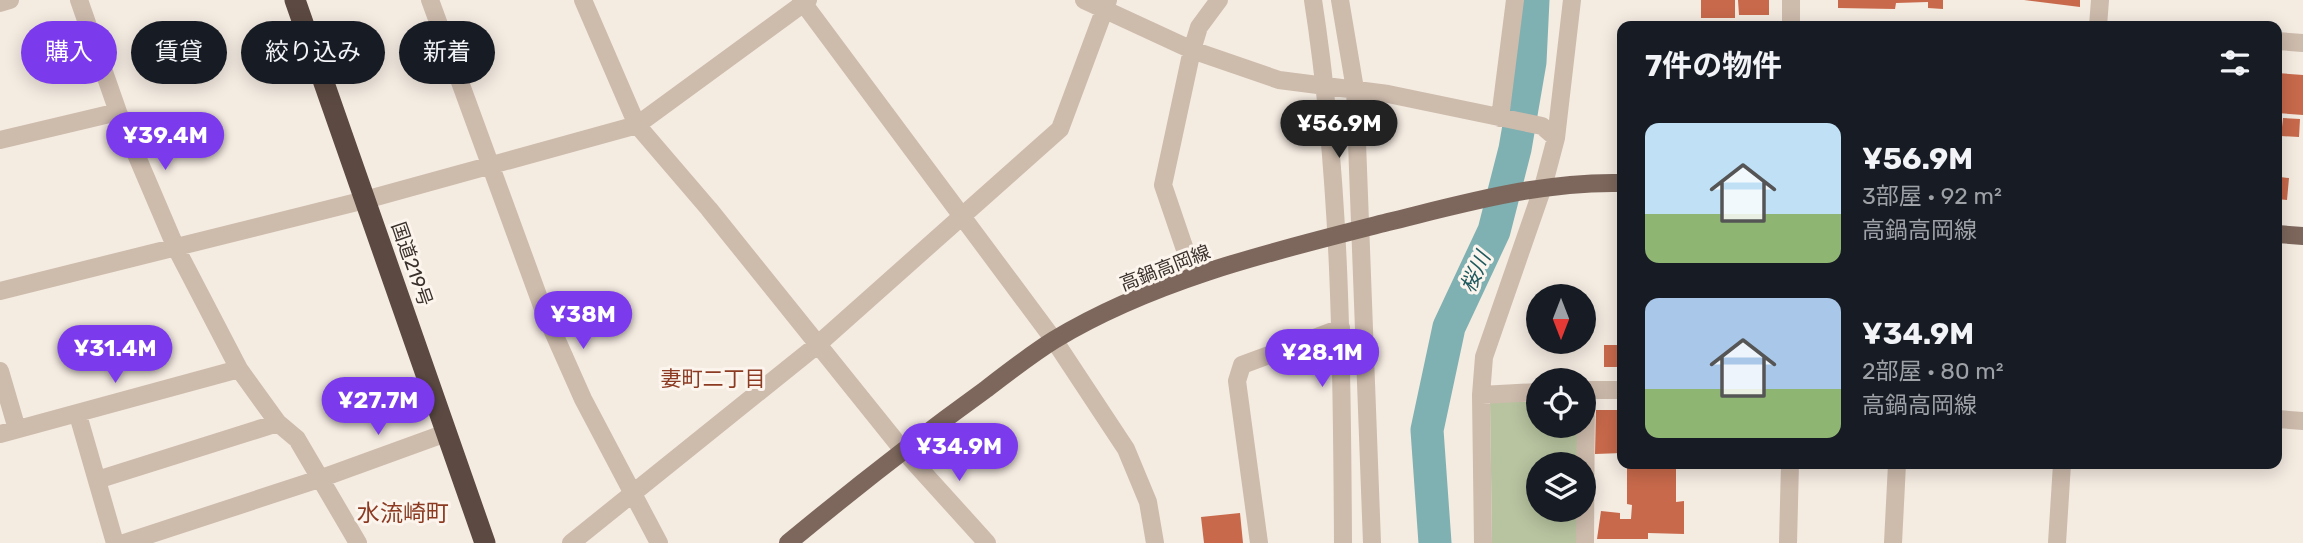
<!DOCTYPE html>
<html lang="ja">
<head>
<meta charset="utf-8">
<style>
	body { margin:0; font-family:Rubik,"Noto Sans JP",sans-serif; background:#20242c; color:#f1f3f6; height:100vh; display:flex; flex-direction:column; font-size:26px; white-space:nowrap }
	* { box-sizing:border-box; margin:0 }
	p { font-size:23px; color:#9ea1a6 }
	.icon { flex:none; width:38px; height:38px; fill:none; stroke:currentColor; stroke-width:2; stroke-linecap:round; stroke-linejoin:round }
	.map { position:relative; flex:1; overflow:hidden }
	.panel { position:absolute; left:1617px; top:21px; width:665px; height:448px; display:flex; flex-direction:column; background:#171b24; border-radius:14px; box-shadow:0 4px 18px #0003 }
	.panel>* { flex:none }
	.guide { position:absolute; left:21px; top:21px; width:665px; height:63px; display:flex; gap:14px }
	.needle { width:46px; rotate:180deg }
	.buttons { position:absolute; left:1526px; top:284px; display:grid; gap:14px }
	.buttons a { display:grid; place-items:center; width:70px; height:70px; border-radius:50%; background:#171b24; box-shadow:0 4px 18px #0003; font-size:35px }
	.price { position:absolute; translate:-50% -60px; padding:0 16px; border-radius:24px; background:#7c3aed; color:#fff; font-size:23px; line-height:46px; filter:drop-shadow(0 2px 4px #0008) }
	.price::after { content:''; position:absolute; left:50%; top:42px; width:21px; height:16px; margin-left:-10px; background:inherit; clip-path:polygon(0 0,100% 0,50% 100%) }
	.price.on { background:#222; color:#fff }
	ul { padding:0; list-style:none }
	li { display:flex; align-items:center; gap:21px; height:175px; padding:0 28px }
	li span { display:grid; place-items:center; flex:none; width:196px; height:140px; border-radius:14px; color:#555 }
	li>.icon { margin-inline-start:auto }
	span .icon { width:84px; height:84px; fill:#fffc; stroke-width:1 }
	li b { font-size:30px }
	h2 { display:flex; justify-content:space-between; align-items:center; height:84px; padding:0 28px; font-size:30px }
	.chip { padding:0 24px; border-radius:32px; background:#171b24; box-shadow:0 4px 18px #0003; font-size:24px; line-height:63px }
	.chip.on { background:#7c3aed; color:#fff }
	.map>svg:first-child { display:block }
	.green { fill:#b8c4a0 }
	.lines { fill:none; stroke-linecap:round; stroke-linejoin:round }
	.river { stroke:#7fb0b2; stroke-width:33 }
	.building { fill:#c8694b }
	.minor { stroke:#cdbbac; stroke-width:18 }
	.major { stroke:#7d675c; stroke-width:18 }
	.highway { stroke:#5c4a42; stroke-width:21 }
	.labels { text-anchor:middle; dominant-baseline:central; stroke-width:6; stroke-linejoin:round; paint-order:stroke }
	.street-label { font-size:19px; fill:#3b302b; stroke:#fbf5ee }
	.water-label { font-size:21px; font-style:italic; fill:#1f5a5e; stroke:#fbf5ee }
	.neighbourhood-label { font-size:21px; fill:#8c3b22; stroke:#fbf5ee }
	.quarter-label { font-size:23px; fill:#8c3b22; stroke:#fbf5ee }
</style>
</head>
<body>
<div class="map">
<svg width="2303" height="543" viewBox="0 0 2303 543">
	<rect width="100%" height="100%" fill="#f4ebe1"/>
	<!-- green -->
	<path class="green" d="M1490 402H1538V425H1577V464H1538V509H1578V543H1492Z"/>
	<g class="lines">
		<!-- river -->
		<path class="river" d="M1435 543 1427 430 1449 327 1494 231 1515 149 1530 62 1533 0"/>
	</g>
	<!-- building -->
	<path class="building" d="M1701 0H1735V18H1701Z
		M1738 0H1769V15H1739Z
		M1838 0H1943V9L1928 8V2L1896 3 1895 9 1838 8Z
		M2024 0H2080V7Z
		M1719 23H1773V26H1719Z
		M2277 73 2303 75V115L2277 113Z
		M2283 118 2300 119 2299 137 2281 136Z
		M2277 165H2281L2280 177 2289 178 2287 200 2277 199Z
		M1604 345H1622V367H1604Z
		M1596 410H1622V453L1595 454Z
		M1627 464H1676V502L1684 501V534L1648 533V539H1597L1601 511 1620 513V519H1631L1632 505 1627 504Z
		M1240 513 1243 543H1204L1201 517Z"/>
	<g class="lines">
		<!-- minor -->
		<path class="minor" d="M79 0 118 112 176 248 239 369 278 423 297 439 358 543
			M430 0 543 309 583 399 659 543
			M583 0 637 125 709 209 902 449 987 543
			M801 0 1054 340 1126 449 1148 502 1155 543
			M1084 0 1192 50 1279 80 1388 94 1542 126 1556 138
			M1313 0C1341 180 1342 362 1343 543
			M1340 0 1355 89 1372 543
			M0 3 10 0
			M1791 26V0
			M2098 26 2100 0
			M2277 41 2303 43
			M1500 118 1515 0
			M0 140 118 112
			M1194 276 1163 185 1192 50 1199 27 1219 0
			M0 291 365 200 637 125 808 0
			M0 371 17 429
			M1584 390H1622
			M1481 395 1538 392
			M78 415 115 543
			M2277 419 2303 421
			M0 434 239 369
			M97 480 278 423
			M124 543 322 478 446 433
			M571 543 816 346 1060 129 1108 0
			M1259 543 1237 381 1242 365 1341 328
			M1483 543 1481 395 1484 357 1543 187 1556 138 1572 0
			M1585 543 1586 390
			M1788 543 1790 464
			M1893 543 1897 464
			M2057 543 2062 464"/>
		<!-- major -->
		<path class="major" d="M2277 234 2303 236
			M788 543C852 490 917 439 985 390 1007 373 1030 355 1054 340 1155 279 1274 251 1388 222 1466 203 1542 181 1622 183"/>
		<!-- highway -->
		<path class="highway" d="M295 0 485 543"/>
	</g>
	<g class="labels">
		<!-- street labels -->
		<g class="street-label">
			<text transform="translate(412 264) rotate(71)">国道219号</text>
			<text transform="translate(1165 268) rotate(-21)">高鍋高岡線</text>
		</g>
		<!-- water labels -->
		<g class="water-label">
			<text transform="translate(1475 272) rotate(-65)">桜川</text>
		</g>
		<!-- neighbourhood labels -->
		<g class="neighbourhood-label">
			<text x="713" y="378">妻町二丁目</text>
		</g>
		<!-- quarter labels -->
		<g class="quarter-label">
			<text x="403" y="513">水流崎町</text>
		</g>
	</g>
</svg>
<div class="buttons">
<a><svg class="needle" viewBox="-14 -14 28 28"><path d="M0-13l5 13h-10z" fill="#e53935"/><path d="M0 13l5-13h-10z" fill="#9ea1a6"/></svg></a>
<a><svg class="icon" aria-label="locate" viewBox="0 0 24 24"><circle cx="12" cy="12" r="6"/><path d="M12 2v4M12 18v4M2 12h4M18 12h4"/></svg></a>
<a><svg class="icon" aria-label="layers" viewBox="0 0 24 24"><path d="M12 4l9 5-9 5-9-5zM3 14l9 5 9-5"/></svg></a>
</div>
<b class="price on" style="left:1339px;top:160px">¥56.9M</b>
<b class="price" style="left:165px;top:172px">¥39.4M</b>
<b class="price" style="left:583px;top:351px">¥38M</b>
<b class="price" style="left:115px;top:385px">¥31.4M</b>
<b class="price" style="left:1322px;top:389px">¥28.1M</b>
<b class="price" style="left:378px;top:437px">¥27.7M</b>
<b class="price" style="left:959px;top:483px">¥34.9M</b>
<div class="guide">
<a class="chip on">購入</a>
<a class="chip">賃貸</a>
<a class="chip">絞り込み</a>
<a class="chip">新着</a>
</div>
<section class="panel">
<h2>7件の物件<svg class="icon" aria-label="filters" viewBox="0 0 24 24"><path d="M4 7h16M4 17h16"/><circle cx="9" cy="7" r="2"/><circle cx="15" cy="17" r="2"/></svg></h2>
<ul>
<li><span style="background:linear-gradient(#bfe0f5 65%,#8fb573 0)"><svg class="icon" aria-label="home" viewBox="0 0 24 24"><path d="M3 11l9-7 9 7M6 9v11h12V9"/></svg></span><div><b>¥56.9M</b><p>3部屋 · 92 m²</p><p>高鍋高岡線</p></div></li>
<li><span style="background:linear-gradient(#a9c7e8 65%,#8fb573 0)"><svg class="icon" aria-label="home" viewBox="0 0 24 24"><path d="M3 11l9-7 9 7M6 9v11h12V9"/></svg></span><div><b>¥34.9M</b><p>2部屋 · 80 m²</p><p>高鍋高岡線</p></div></li>
</ul>
</section>
</div>
</body>
</html>
